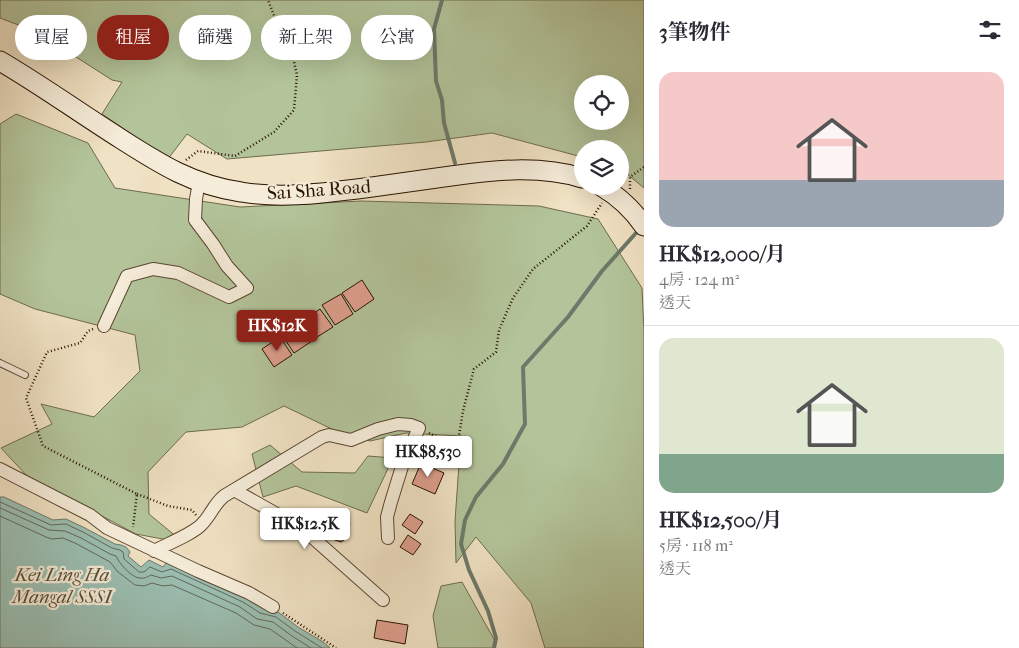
<!DOCTYPE html>
<html lang="zh-TW">
<head>
<meta charset="utf-8">
<style>
	body { margin:0; font-family:"IM FELL French Canon","Noto Serif TC",serif; background:#f2f2f3; color:#2b2b33; height:100vh; display:flex; flex-direction:column; font-size:19px; white-space:nowrap }
	* { box-sizing:border-box; margin:0 }
	p { font-size:16px; color:#7c7c81 }
	.icon { flex:none; width:28px; height:28px; fill:none; stroke:currentColor; stroke-width:2; stroke-linecap:round; stroke-linejoin:round }
	.map { position:relative; flex:1; overflow:hidden }
	.sheet { display:flex; flex-direction:column; background:#fff; width:375px }
	.sheet>* { flex:none }
	.guide { position:absolute; left:15px; top:15px; width:475px; height:45px; display:flex; gap:10px }
	.buttons { position:absolute; left:574px; top:75px; display:grid; gap:10px }
	.buttons a { display:grid; place-items:center; width:55px; height:55px; border-radius:50%; background:#fff; box-shadow:0 5px 20px #0002; font-size:25px }
	.price { position:absolute; translate:-50% -42px; padding:0 11px; border-radius:5px; background:#fff; color:#222; font-size:16px; line-height:32px; filter:drop-shadow(0 1px 2px #0008) }
	.price::after { content:''; position:absolute; left:50%; top:30px; width:15px; height:11px; margin-left:-8px; background:inherit; clip-path:polygon(0 0,100% 0,50% 100%) }
	.price.selected { background:#8f2418; color:#fff }
	ul { padding:0; list-style:none }
	li { display:grid; align-content:center; gap:10px; height:265px; padding:0 15px }
	li+li { border-top:1px solid #e1e1e2 }
	li span { display:grid; place-items:center; height:155px; border-radius:15px; color:#555 }
	li>.icon { margin-inline-start:auto }
	span .icon { width:90px; height:90px; fill:#fffc; stroke-width:1 }
	li b { font-size:21px }
	h2 { display:flex; justify-content:space-between; align-items:center; height:60px; padding:0 15px; font-size:21px }
	.pill { padding:0 18px; border-radius:22px; background:#fff; box-shadow:0 5px 20px #0002; font-size:18px; line-height:45px }
	.pill.selected { background:#8f2418; color:#fff }
	main { display:flex; flex:1; min-height:0 }
	.map>svg:first-child { display:block }
	.green { fill:#b3c49a; stroke:#6e6b4d; fill-rule:evenodd }
	.water { fill:#9bbeb1; stroke:#6d796a }
	.lines { fill:none; stroke-linecap:round; stroke-linejoin:round }
	.shore { stroke:#626858; stroke-width:1 }
	.stream { stroke:#6d796a; stroke-width:4 }
	.building { fill:#de9f8d; stroke:#291200 }
	.service-casing { stroke:#5b4631; stroke-width:8 }
	.minor-casing { stroke:#5b4631; stroke-width:14 }
	.secondary-casing { stroke:#291200; stroke-width:21 }
	.path { stroke:#291200; stroke-width:2.5; stroke-dasharray:1 2.5; stroke-linecap:butt }
	.service { stroke:#f5ecd9; stroke-width:6 }
	.minor { stroke:#f5ecd9; stroke-width:12 }
	.secondary { stroke:#f5ecd9; stroke-width:19 }
	.labels { text-anchor:middle; dominant-baseline:central; stroke-width:4.5; stroke-linejoin:round; paint-order:stroke }
	.street-label { font-size:19px; fill:#291200; stroke:#f5ecd9 }
	.park-label { font-size:19px; font-style:italic; fill:#595036; stroke:#f5ecd9 }
</style>
</head>
<body>
<main>
<div class="map">
<svg width="644" height="648" viewBox="0 0 644 648">
	<rect width="100%" height="100%" fill="#f0e2c4"/>
	<filter id="stains"><feTurbulence type="fractalNoise" baseFrequency=".004" numOctaves="4"/><feColorMatrix values="0 0 0 0 .2 0 0 0 0 .09 0 0 0 0 .02 0 0 0 .5 -.17"/></filter>
	<radialGradient id="worn" r=".72"><stop offset=".6" stop-color="#630" stop-opacity="0"/><stop offset="1" stop-color="#630" stop-opacity=".3"/></radialGradient>
	<!-- green -->
	<path class="green" d="M0 0H644V188L620 168V149H582V157L492 133 426 142 227 159 187 134 168 159 102 114 122 82 112 80 37 32 0 18ZM582 84H620V121H582Z
		M16 114 88 143 115 188 240 207 361 201 539 206 598 219 642 288 644 332V648H545L531 603 476 537 456 563 455 521 461 436 406 433 370 441 340 433 284 406 242 427 186 432 148 472 149 514 184 543 136 534 28 477 1 448 52 424 41 404 94 417 140 371 135 335 35 309 0 294V124Z
		M270 445 302 472 355 473 368 456 393 458 367 513 296 486 263 497 252 454Z
		M462 582 495 641V648H438L433 616 441 586Z"/>
	<!-- water -->
	<path class="water" d="M0 497H4L53 520 66 519 85 528 115 544 121 545 126 547 130 552 128 556 141 567 149 560 163 567 167 562 247 598 262 608 278 612 298 627 323 642 330 648H0Z"/>
	<g class="lines">
		<!-- shore -->
		<path class="shore" d="M0 502 51 525 66 524 83 532 112 548 120 550 123 552 124 559 139 572H144L150 567 162 572 171 569 243 602 260 613 276 617 295 631 322 648
			M0 508 49 530 65 531 81 538 110 554 116 556C119 563 131 577 139 578 144 579 147 577 151 575L161 578 172 576 240 607 257 619 273 622 292 636 311 648
			M0 516 46 537 52 539 63 538 77 544 110 562 118 572 135 585 144 586 152 583 163 586 172 585 236 613 254 625 270 629 297 648"/>
		<!-- stream -->
		<path class="stream" d="M442 0 434 29 436 81 442 100 444 123 455 163
			M494 648 496 638 488 611 469 570 461 544 465 520 476 497 503 464 525 424 523 367 568 317 602 271 636 233"/>
	</g>
	<!-- building -->
	<path class="building" d="M362 280 374 299 355 312 342 293Z
		M341 294 353 314 335 325 322 305Z
		M320 309 333 327 314 339 302 321Z
		M300 323 312 341 294 353 282 335Z
		M280 337 292 355 274 367 262 349Z
		M421 463 444 473 435 494 412 484Z
		M307 510 321 514 316 531 302 527Z
		M410 514 423 522 415 534 402 525Z
		M324 515 336 519 330 537 318 533Z
		M339 519 350 523 344 540 341 542 332 539Z
		M408 535 421 544 413 555 400 547Z
		M377 620 408 625 405 644 374 638Z"/>
	<g class="lines">
		<!-- service casing -->
		<g class="service-casing">
			<path id="service" d="M0 363 25 375"/>
		</g>
		<!-- minor casing -->
		<g class="minor-casing">
			<path id="minor" d="M104 326 127 276 153 269 178 273 229 297 247 288 227 266 213 244 195 220 196 199 199 182
				M0 469 90 515 107 528 198 571 249 593 273 607
				M234 490 275 513 312 537 383 600
				M154 551C167 544 193 534 202 524 211 515 214 504 224 496L322 437 329 435 351 440 378 429 398 424 411 425 419 428 404 460 391 502 387 517 388 538"/>
		</g>
		<!-- secondary casing -->
		<g class="secondary-casing">
			<path id="secondary" d="M0 61C41 85 80 113 121 139 160 164 193 185 241 192 282 199 323 193 365 188 394 184 422 180 451 176 494 170 540 165 582 178
				M601 186C618 196 633 210 644 226"/>
		</g>
		<!-- path -->
		<path class="path" d="M186 160 198 151 235 156 274 132 294 110 297 75 291 49 279 28 268 0
			M630 189V177L644 167
			M93 329 88 331 80 343 47 352 26 398 43 446 137 494 133 527
			M429 433 457 448 463 411 474 369 496 352 499 330 513 298 533 269 587 226 602 203
			M137 494 168 506 192 510 196 515
			M283 613 336 648"/>
		<!-- service -->
		<use href="#service" class="service"/>
		<!-- minor -->
		<use href="#minor" class="minor"/>
		<!-- secondary -->
		<use href="#secondary" class="secondary"/>
	</g>
	<g class="labels">
		<!-- street labels -->
		<g class="street-label">
			<text transform="translate(319 190) rotate(-4)">Sai Sha Road</text>
		</g>
		<!-- park labels -->
		<g class="park-label">
			<text x="62" y="575">Kei Ling Ha<tspan x="62" dy="22">Mangal SSSI</tspan></text>
		</g>
	</g>
	<rect width="100%" height="100%" filter="url(#stains)"/>
	<rect width="100%" height="100%" fill="url(#worn)"/>
</svg>
<div class="buttons">
<a><svg class="icon" aria-label="locate" viewBox="0 0 24 24"><circle cx="12" cy="12" r="6"/><path d="M12 2v4M12 18v4M2 12h4M18 12h4"/></svg></a>
<a><svg class="icon" aria-label="layers" viewBox="0 0 24 24"><path d="M12 4l9 5-9 5-9-5zM3 14l9 5 9-5"/></svg></a>
</div>
<b class="price selected" style="left:277px;top:352px">HK$12K</b>
<b class="price" style="left:428px;top:478px">HK$8,530</b>
<b class="price" style="left:305px;top:550px">HK$12.5K</b>
<div class="guide">
<a class="pill">買屋</a>
<a class="pill selected">租屋</a>
<a class="pill">篩選</a>
<a class="pill">新上架</a>
<a class="pill">公寓</a>
</div>
</div>
<section class="sheet">
<h2>3筆物件<svg class="icon" aria-label="filters" viewBox="0 0 24 24"><path d="M4 7h16M4 17h16"/><circle cx="9" cy="7" r="2"/><circle cx="15" cy="17" r="2"/></svg></h2>
<ul>
<li><span style="background:linear-gradient(#f6c9c9 70%,#9aa5b1 0)"><svg class="icon" aria-label="home" viewBox="0 0 24 24"><path d="M3 11l9-7 9 7M6 9v11h12V9"/></svg></span><div><b>HK$12,000/月</b><p>4房 · 124 m²</p><p>透天</p></div></li>
<li><span style="background:linear-gradient(#dfe7d0 75%,#7fa58c 0)"><svg class="icon" aria-label="home" viewBox="0 0 24 24"><path d="M3 11l9-7 9 7M6 9v11h12V9"/></svg></span><div><b>HK$12,500/月</b><p>5房 · 118 m²</p><p>透天</p></div></li>
</ul>
</section>
</main>
</body>
</html>
